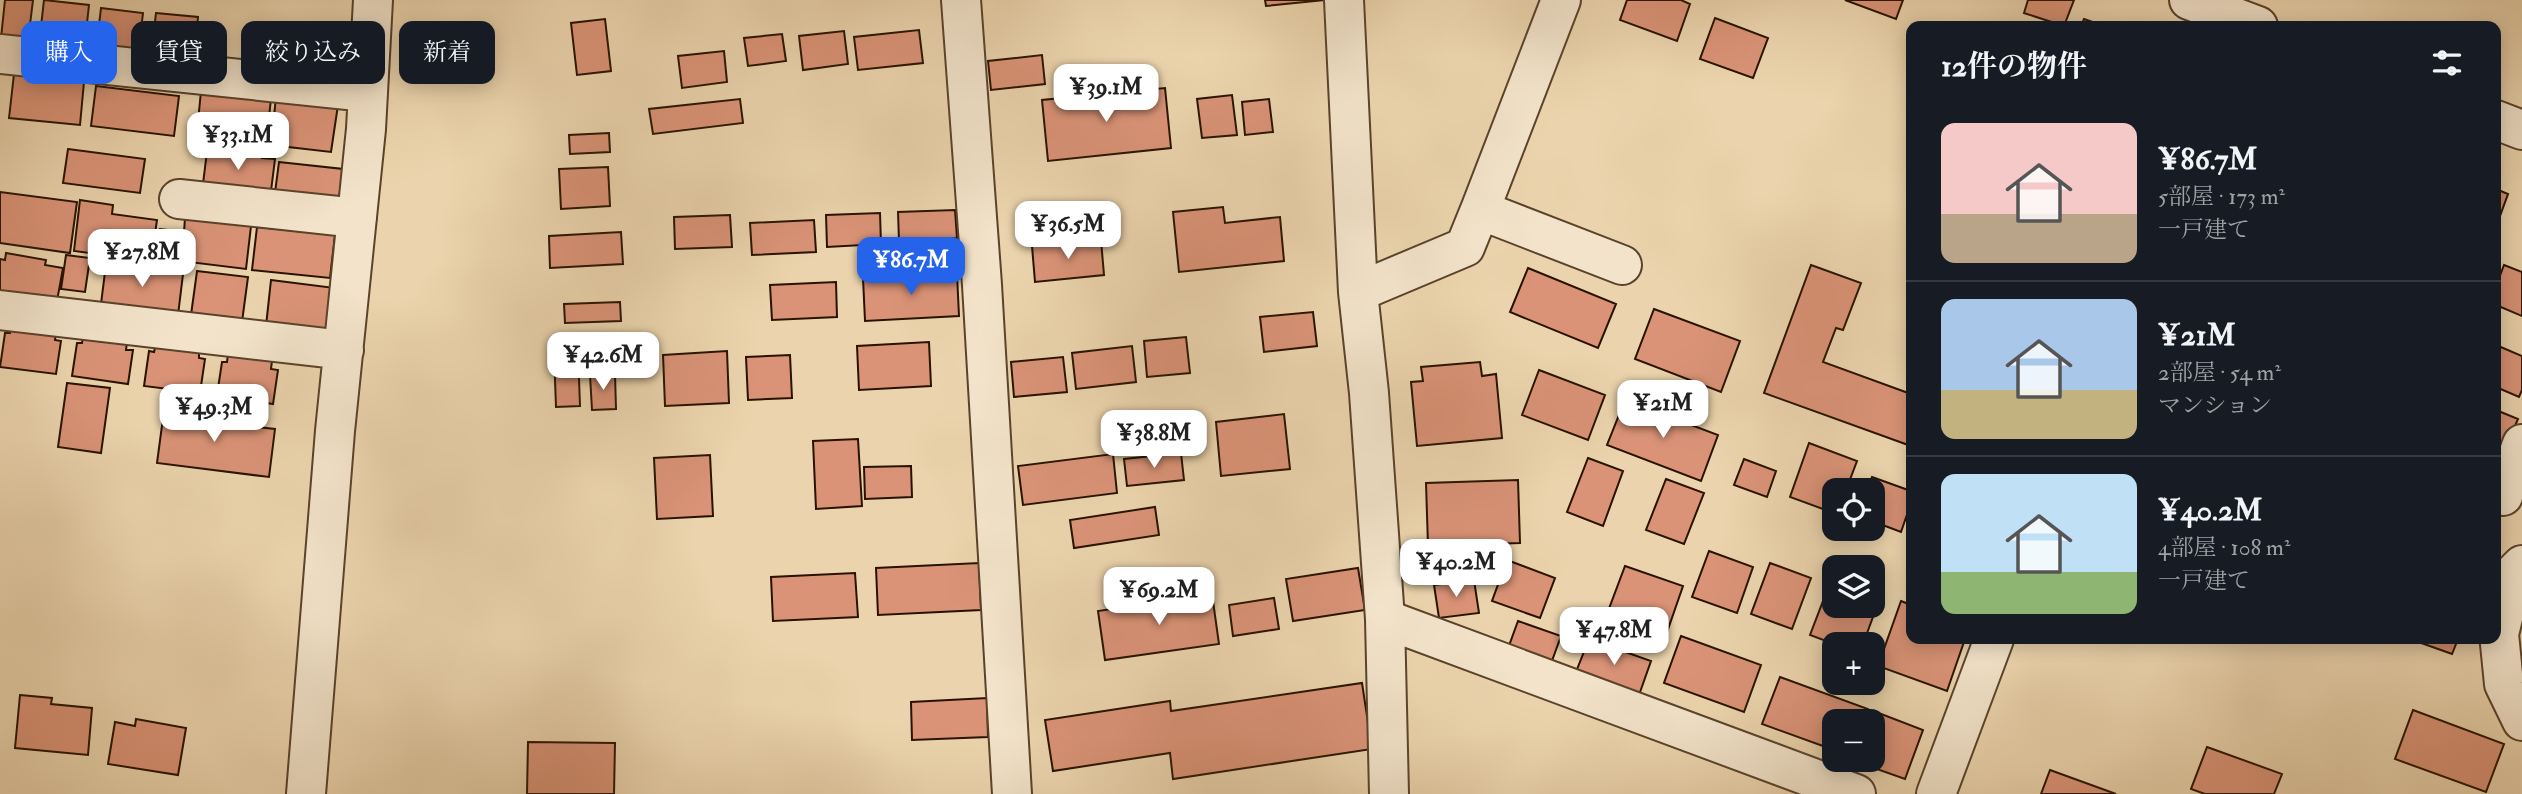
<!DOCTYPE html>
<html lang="ja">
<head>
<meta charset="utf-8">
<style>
	body { margin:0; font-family:"IM FELL Double Pica","Noto Serif JP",serif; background:#242831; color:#f1f3f6; height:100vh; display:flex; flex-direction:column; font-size:26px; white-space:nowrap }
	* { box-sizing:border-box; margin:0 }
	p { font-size:23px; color:#9ea1a6 }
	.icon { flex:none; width:38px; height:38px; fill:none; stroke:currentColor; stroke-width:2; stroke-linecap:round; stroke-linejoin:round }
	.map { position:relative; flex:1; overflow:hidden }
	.panel { position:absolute; left:1906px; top:21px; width:595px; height:623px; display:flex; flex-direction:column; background:#171b24; border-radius:14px; box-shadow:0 4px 18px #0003 }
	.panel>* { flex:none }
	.top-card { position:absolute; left:21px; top:21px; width:665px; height:63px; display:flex; gap:14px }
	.buttons { position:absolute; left:1822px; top:478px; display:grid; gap:14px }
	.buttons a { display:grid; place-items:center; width:63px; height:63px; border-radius:14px; background:#171b24; box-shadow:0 4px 18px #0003; font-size:35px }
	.price { position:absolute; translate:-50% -60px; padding:0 16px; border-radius:14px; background:#fff; color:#222; font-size:23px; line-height:46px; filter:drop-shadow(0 2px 4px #0008) }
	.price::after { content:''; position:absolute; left:50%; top:42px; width:21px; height:16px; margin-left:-10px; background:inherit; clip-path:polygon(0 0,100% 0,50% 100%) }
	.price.current { background:#2563eb; color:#fff }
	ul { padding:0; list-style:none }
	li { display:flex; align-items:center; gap:21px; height:175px; padding:0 35px }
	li+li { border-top:2px solid #363941 }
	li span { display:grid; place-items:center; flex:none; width:196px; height:140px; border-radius:14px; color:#555 }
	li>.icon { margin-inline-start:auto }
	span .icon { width:84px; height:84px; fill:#fffc; stroke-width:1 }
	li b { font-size:30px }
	h2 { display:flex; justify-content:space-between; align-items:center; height:84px; padding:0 35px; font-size:30px }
	.pill { padding:0 24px; border-radius:14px; background:#171b24; box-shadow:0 4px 18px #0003; font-size:24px; line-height:63px }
	.pill.current { background:#2563eb; color:#fff }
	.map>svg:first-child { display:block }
	.building { fill:#da9377; stroke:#291300; stroke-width:2 }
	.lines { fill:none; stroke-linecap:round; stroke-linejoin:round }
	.minor-casing { stroke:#5a432b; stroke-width:42 }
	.minor { stroke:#f2e3ca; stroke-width:38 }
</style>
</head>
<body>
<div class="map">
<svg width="2522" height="794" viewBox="0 0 2522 794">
	<rect width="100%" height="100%" fill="#ebd4ad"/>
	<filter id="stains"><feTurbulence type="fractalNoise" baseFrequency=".00286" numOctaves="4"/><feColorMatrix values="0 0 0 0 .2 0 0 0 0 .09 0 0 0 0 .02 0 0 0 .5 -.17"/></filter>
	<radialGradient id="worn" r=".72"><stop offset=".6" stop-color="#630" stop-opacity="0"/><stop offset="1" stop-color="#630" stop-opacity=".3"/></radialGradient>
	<!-- building -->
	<path class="building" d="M5 0H33L28 41 1 38Z
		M44 0 89 5 84 50 39 44Z
		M1265 0H1325L1266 6Z
		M1627 0H1681L1690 4 1677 41 1620 20Z
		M1845 0H1903L1896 19Z
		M2028 0H2074L2064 26 2024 13Z
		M101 8 143 13 138 54 96 50Z
		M156 13 198 17 194 60 151 56Z
		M1715 18 1768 38 1753 78 1700 59Z
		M605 19 611 71 577 75 571 23Z
		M2084 19 2104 26H2081Z
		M919 30 923 63 858 70 854 37Z
		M844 31 848 64 803 70 799 36Z
		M782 34 786 61 748 66 744 38Z
		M724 51 727 82 682 88 678 56Z
		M1042 55 1045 84 991 90 988 61Z
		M14 74 84 82 80 125 9 118Z
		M96 86 179 96 174 136 91 126Z
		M1165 88 1171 148 1048 161 1042 100Z
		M201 91 271 99 266 144 211 138 212 133 197 132Z
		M1232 95 1237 135 1202 138 1197 99Z
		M276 97 338 105 331 152 271 145Z
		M740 99 743 123 653 134 649 109Z
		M1269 99 1273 132 1245 135 1242 102Z
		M609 133 610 152 570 154 569 135Z
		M208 143 263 149 262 158 275 159 270 199 202 192Z
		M68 149 145 159 140 193 63 183Z
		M279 162 343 169 338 207 274 200Z
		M608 167 610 206 561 209 559 169Z
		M2496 189 2508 194 2496 227Z
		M0 192 77 202 70 253 0 243Z
		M80 200 113 205 112 214 157 220 151 261 74 251Z
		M1223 207 1225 223 1280 217 1284 261 1179 272 1173 212Z
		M955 210 957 238 899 241 898 212Z
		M880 213 881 244 827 247 826 215Z
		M730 215 732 247 675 249 674 217Z
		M185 218 251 226 246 269 156 258 160 229 184 232Z
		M814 220 816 252 752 255 750 223Z
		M257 227 335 235 330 278 252 270Z
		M621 232 623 264 550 268 549 236Z
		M1101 240 1104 275 1035 282 1032 246Z
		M6 253 46 260 45 265 63 268 57 301 0 293V259L5 260Z
		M66 255 90 258 85 292 61 289Z
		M106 264 183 274 178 315 101 304Z
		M1811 265 1861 283 1843 330 1836 328 1823 362 1911 394V446L1764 393Z
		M2504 265 2522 272V316L2496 305V286Z
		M1528 268 1616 304 1598 348 1510 312Z
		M197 271 248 277 242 322 191 315Z
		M957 274 959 316 865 321 863 278Z
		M271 280 335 288 330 334 266 326Z
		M836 282 837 317 772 320 770 285Z
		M620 302 621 321 565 323 564 304Z
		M1654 309 1740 341 1721 392 1635 359Z
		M1313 312 1317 346 1264 352 1260 317Z
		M11 326 56 332 55 340 61 341 56 374 0 367 5 333H10Z
		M83 336 127 342 126 350H133L128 384 72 376 77 343H82Z
		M1186 337 1190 373 1147 377 1144 341Z
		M929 342 931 386 859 390 857 346Z
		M156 344 199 350V358L205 359 200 393 144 386 149 351 154 352Z
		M2496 345 2522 356V390L2519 397 2496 387Z
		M1132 346 1136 382 1076 389 1072 353Z
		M578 350 580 406 556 407 554 352Z
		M727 351 729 403 665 406 663 355Z
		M228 354 272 361 271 369 278 370 273 404 217 395 222 362H227Z
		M790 355 792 398 748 400 746 357Z
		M1063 357 1067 392 1014 397 1011 362Z
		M1480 362 1482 376 1496 374 1502 438 1417 446 1411 382 1423 381 1421 367Z
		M1539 370 1605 395 1588 440 1522 415Z
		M615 374 616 409 592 410 590 375Z
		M67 383 110 388 101 453 58 447Z
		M1625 400 1718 435 1701 481 1607 445Z
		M165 403 197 407 195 420 275 429 269 477 157 463Z
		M2496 410 2518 419 2499 463 2496 462Z
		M1284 414 1290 469 1221 476 1216 422Z
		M858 439 862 506 816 509 813 441Z
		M1809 443 1857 461 1846 490H1834V513L1790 497Z
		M1181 453 1184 480 1127 486 1124 459Z
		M1113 454 1117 493 1023 505 1018 466Z
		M710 455 713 516 657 519 654 458Z
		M1588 458 1623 471 1603 526 1567 512Z
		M1744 459 1776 471 1767 497 1734 485Z
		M911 466 912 497 865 499 864 467Z
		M1872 477 1911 491V503L1901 532 1872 521V490H1867Z
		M1666 479 1704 493 1684 544 1646 530Z
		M1518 480 1520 543 1428 546 1426 483Z
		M1155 507 1159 535 1074 548 1070 520Z
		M1709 551 1753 567 1737 613 1692 597Z
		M1507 560 1555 578 1540 618 1492 601Z
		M979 563 981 610 878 615 876 568Z
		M1770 563 1811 578 1792 629 1751 614Z
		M1625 566 1683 586 1666 635 1607 614Z
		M1358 568 1365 610 1293 621 1286 579Z
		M855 573 858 617 773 621 771 577Z
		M1474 580 1479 613 1439 618 1434 585Z
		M1828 588 1834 590V606H1877L1863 644H1834L1810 635Z
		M1212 594 1219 644 1105 660 1098 611Z
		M1274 598 1279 629 1233 636 1229 605Z
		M1901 601 1911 605V639H1965L1947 691 1878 666Z
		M1518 621 1561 636 1549 669 1506 654Z
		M1681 636 1761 665 1744 712 1664 683Z
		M1589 639 1651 661 1639 695 1576 672Z
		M2410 639H2458L2452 654Z
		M1780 677 1868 709 1864 721H1834V750L1762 724Z
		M1362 683 1372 749 1173 779 1170 753 1053 771 1045 720 1170 701 1171 711Z
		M20 695 52 698 51 704 92 708 88 755 15 748Z
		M987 698 988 737 912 740 911 702Z
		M2413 710 2504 744 2486 792 2395 759Z
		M1876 712 1923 730 1905 779 1857 762 1858 760H1872V721Z
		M136 719 186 728 178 775 108 764 115 722 135 726Z
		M528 742 615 743 614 794H527Z
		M2207 747 2282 774 2274 794H2205L2191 789Z
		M2050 770 2116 794H2041Z"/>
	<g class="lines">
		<!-- minor casing -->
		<g class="minor-casing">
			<path id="minor" d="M961 0 982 285 1012 794
				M1344 0 1358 292 1369 393 1385 619 1389 794
				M1561 0 1480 210 1622 265
				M2189 0 2258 26
				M0 54 367 92
				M2496 120 2522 130
				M179 199 357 218
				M1358 292 1465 247 1480 210
				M0 310 344 350
				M2503 496 2522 444
				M2522 565 2514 573 2499 634 2504 684 2522 721
				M1385 619 1856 794
				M306 794 335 431 366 129 373 0
				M1936 794 1994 639"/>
		</g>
		<!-- minor -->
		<use href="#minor" class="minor"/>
	</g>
	<rect width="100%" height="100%" filter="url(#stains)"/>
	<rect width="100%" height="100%" fill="url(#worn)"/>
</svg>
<div class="buttons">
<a><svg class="icon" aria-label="locate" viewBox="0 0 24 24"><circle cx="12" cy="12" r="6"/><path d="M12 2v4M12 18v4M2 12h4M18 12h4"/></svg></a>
<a><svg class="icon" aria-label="layers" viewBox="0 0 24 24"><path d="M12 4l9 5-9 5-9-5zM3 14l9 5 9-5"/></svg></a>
<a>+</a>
<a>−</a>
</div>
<b class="price" style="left:1106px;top:124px">¥39.1M</b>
<b class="price" style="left:238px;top:172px">¥33.1M</b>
<b class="price" style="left:1068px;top:261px">¥36.5M</b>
<b class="price" style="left:142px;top:289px">¥27.8M</b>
<b class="price current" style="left:911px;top:297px">¥86.7M</b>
<b class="price" style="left:603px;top:392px">¥42.6M</b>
<b class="price" style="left:1663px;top:440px">¥21M</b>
<b class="price" style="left:214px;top:444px">¥49.3M</b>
<b class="price" style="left:1154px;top:470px">¥38.8M</b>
<b class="price" style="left:1456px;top:599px">¥40.2M</b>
<b class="price" style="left:1159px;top:627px">¥69.2M</b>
<b class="price" style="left:1614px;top:667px">¥47.8M</b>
<div class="top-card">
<a class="pill current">購入</a>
<a class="pill">賃貸</a>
<a class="pill">絞り込み</a>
<a class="pill">新着</a>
</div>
<section class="panel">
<h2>12件の物件<svg class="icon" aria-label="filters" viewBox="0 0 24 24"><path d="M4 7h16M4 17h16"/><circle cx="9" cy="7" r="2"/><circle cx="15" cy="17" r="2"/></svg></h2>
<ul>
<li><span style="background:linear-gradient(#f6c9c9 65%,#b9a48a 0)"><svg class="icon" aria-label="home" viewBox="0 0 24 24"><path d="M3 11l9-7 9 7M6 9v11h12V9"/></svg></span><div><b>¥86.7M</b><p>5部屋 · 173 m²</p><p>一戸建て</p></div></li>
<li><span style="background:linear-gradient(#a9c7e8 65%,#c2b280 0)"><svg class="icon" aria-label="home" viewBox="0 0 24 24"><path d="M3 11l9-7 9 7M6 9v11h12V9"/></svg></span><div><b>¥21M</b><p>2部屋 · 54 m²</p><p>マンション</p></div></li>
<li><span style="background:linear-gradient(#bfe0f5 70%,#8fb573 0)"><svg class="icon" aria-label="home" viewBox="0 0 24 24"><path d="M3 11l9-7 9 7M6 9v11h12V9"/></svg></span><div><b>¥40.2M</b><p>4部屋 · 108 m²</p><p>一戸建て</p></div></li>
</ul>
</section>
</div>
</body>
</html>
